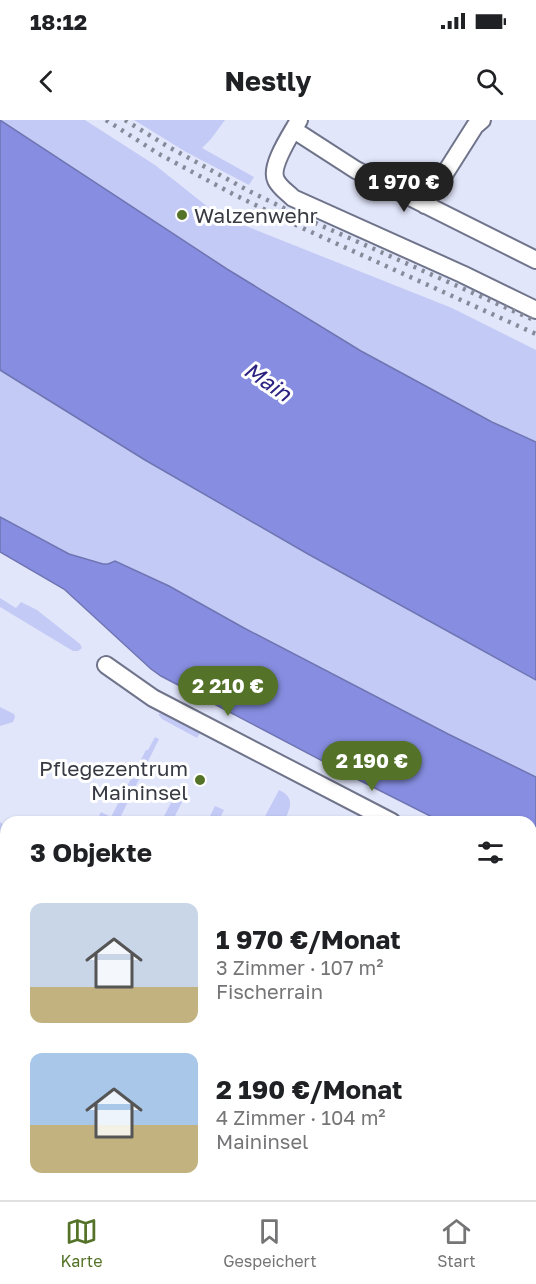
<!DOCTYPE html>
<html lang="de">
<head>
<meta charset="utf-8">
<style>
	body { margin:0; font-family:"Golos Text",sans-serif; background:#f2f2f2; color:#202124; height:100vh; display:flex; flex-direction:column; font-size:22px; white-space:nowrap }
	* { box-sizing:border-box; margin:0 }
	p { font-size:20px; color:#757577 }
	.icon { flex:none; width:33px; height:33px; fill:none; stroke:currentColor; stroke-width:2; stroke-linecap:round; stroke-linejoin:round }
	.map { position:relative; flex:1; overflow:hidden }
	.sheet { position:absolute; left:0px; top:696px; width:537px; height:384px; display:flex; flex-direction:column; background:#fff; border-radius:18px 18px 0 0; box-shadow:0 2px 4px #0004 }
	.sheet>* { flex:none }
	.price { position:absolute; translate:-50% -51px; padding:0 14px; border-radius:21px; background:#547328; color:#fff; font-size:20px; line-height:39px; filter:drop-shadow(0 2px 3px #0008) }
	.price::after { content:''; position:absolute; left:50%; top:36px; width:18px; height:14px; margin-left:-9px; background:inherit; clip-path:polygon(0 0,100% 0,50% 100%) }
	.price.on { background:#222; color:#fff }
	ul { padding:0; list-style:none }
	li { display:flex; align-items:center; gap:18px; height:150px; padding:0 30px }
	li span { display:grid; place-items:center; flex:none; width:168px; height:120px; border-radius:12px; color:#555 }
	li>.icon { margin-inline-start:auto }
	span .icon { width:72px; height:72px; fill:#fffc; stroke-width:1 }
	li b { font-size:26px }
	h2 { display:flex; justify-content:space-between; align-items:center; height:72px; padding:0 30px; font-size:26px }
	.status { display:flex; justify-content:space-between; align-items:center; height:42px; padding:0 30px; background:#fff; direction:ltr }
	.status svg { height:16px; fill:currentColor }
	header { display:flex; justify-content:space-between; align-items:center; height:78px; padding:0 30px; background:#fff; font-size:27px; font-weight:700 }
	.dock { display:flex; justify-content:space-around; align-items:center; height:84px; border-top:2px solid #e0e0e0; background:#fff; font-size:16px; color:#757577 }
	.dock a { display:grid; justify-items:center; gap:3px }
	.dock .on { color:#547328 }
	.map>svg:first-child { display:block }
	.green { fill:#c3caf5 }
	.water { fill:#878ee1; stroke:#6f75b2; stroke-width:1.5 }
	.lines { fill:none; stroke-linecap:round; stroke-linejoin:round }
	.minor-casing { stroke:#70748b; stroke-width:20 }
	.minor { stroke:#fff; stroke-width:16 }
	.rail { stroke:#878a99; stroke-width:4.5; stroke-dasharray:3 6; stroke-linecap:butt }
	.poi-dot { fill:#547328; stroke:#fff; stroke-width:2 }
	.labels { text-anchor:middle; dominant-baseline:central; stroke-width:6; stroke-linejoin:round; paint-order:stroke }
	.poi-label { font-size:21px; fill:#383a44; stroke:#fff; text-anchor:start }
	.water-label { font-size:22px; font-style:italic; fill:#2b2281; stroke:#fff }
</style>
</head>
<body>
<div class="status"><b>18:12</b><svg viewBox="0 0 49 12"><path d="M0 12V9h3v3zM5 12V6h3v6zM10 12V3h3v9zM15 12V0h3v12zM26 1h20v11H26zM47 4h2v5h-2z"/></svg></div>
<header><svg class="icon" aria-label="back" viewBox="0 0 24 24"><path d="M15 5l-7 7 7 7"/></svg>Nestly<svg class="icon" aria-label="search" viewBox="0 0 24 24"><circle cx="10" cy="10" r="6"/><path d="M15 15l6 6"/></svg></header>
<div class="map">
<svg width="536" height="1080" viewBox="0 0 536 1080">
	<rect width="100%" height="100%" fill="#e2e6fb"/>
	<!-- green -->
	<path class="green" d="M1 0H85L155 45 218 95 452 188 536 230V322C347 234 175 114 1 0Z
		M134 0H225L211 19 202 28 254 57 249 65 186 32Z
		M0 250C175 360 355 461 536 560V657L448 614 244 508 169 466 111 443 103 444 69 434 0 397Z
		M0 478 16 488 21 482 37 490 80 524 82 528 78 531H73L0 487Z
		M0 587 14 594 15 597 13 602 0 606Z
		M162 593C175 594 191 604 200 613L197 618 162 599 158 594Z
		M155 617 159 619 118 702H96L101 692 111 697 146 630H148Z
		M179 667 187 672 172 702H161Z
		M279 670C296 678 290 688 284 702H262Z
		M215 686 224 690 218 702H207Z
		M0 702 6 707V1074H531V1021L536 1024V1080H0Z
		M531 957 536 960V1012L531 1009Z"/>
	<!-- water -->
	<path class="water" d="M0 0 227 149 361 231 492 302 536 322V560L308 434 145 340 0 250Z
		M0 397 69 434 103 444H108L115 441 169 466 244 508 448 614 536 657V749L531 746V702H442L353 657 161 556 151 549 64 469 0 432Z
		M0 772 6 776V826L0 822Z
		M0 934 6 936V996L0 992Z
		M44 1074H72L74 1080H47Z
		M138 1074H290L298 1080H149Z"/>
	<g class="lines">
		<!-- minor casing -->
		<g class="minor-casing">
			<path id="minor" d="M299 0C292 13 269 46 276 60 280 68 287 72 293 78L462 154 536 190
				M294 10 356 50 536 140
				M425 85 475 6 482 0
				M106 545 153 578 392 702
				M531 772 536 774"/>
		</g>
		<!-- minor -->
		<use href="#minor" class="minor"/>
		<!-- rail -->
		<path class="rail" d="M106 0 159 34 233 74 300 107 536 214
			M125 0 167 26 249 71 302 97 536 201"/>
	</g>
	<!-- markers -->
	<g class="poi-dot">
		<circle cx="182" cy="95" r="6"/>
		<circle cx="200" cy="660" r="6"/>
	</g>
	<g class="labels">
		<!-- poi labels -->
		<g class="poi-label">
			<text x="194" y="95">Walzenwehr</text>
			<text x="188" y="648" text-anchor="end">Pflegezentrum<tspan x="188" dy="24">Maininsel</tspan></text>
		</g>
		<!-- water labels -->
		<g class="water-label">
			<text transform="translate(268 261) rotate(34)">Main</text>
		</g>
	</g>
</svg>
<b class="price on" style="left:404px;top:93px">1 970 €</b>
<b class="price" style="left:228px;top:597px">2 210 €</b>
<b class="price" style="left:372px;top:672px">2 190 €</b>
<section class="sheet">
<h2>3 Objekte<svg class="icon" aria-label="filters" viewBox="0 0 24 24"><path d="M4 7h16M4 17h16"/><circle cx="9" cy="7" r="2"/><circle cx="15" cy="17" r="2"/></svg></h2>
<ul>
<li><span style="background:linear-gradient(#c9d6e8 70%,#c2b280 0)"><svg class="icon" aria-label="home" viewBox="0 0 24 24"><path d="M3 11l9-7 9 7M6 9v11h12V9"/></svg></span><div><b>1 970 €/Monat</b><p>3 Zimmer · 107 m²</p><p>Fischerrain</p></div></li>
<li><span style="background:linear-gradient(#a9c7e8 60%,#c2b280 0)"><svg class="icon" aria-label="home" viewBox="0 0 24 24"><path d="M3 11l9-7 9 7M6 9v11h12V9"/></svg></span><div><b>2 190 €/Monat</b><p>4 Zimmer · 104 m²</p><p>Maininsel</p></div></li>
</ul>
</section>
</div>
<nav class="dock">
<a class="on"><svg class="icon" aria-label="map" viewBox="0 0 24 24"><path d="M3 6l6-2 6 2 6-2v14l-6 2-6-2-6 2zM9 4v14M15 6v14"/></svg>Karte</a>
<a><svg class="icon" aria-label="saved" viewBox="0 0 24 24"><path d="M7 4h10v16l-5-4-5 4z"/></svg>Gespeichert</a>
<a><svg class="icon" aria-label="home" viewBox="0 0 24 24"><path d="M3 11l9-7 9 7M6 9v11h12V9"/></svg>Start</a>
</nav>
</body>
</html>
